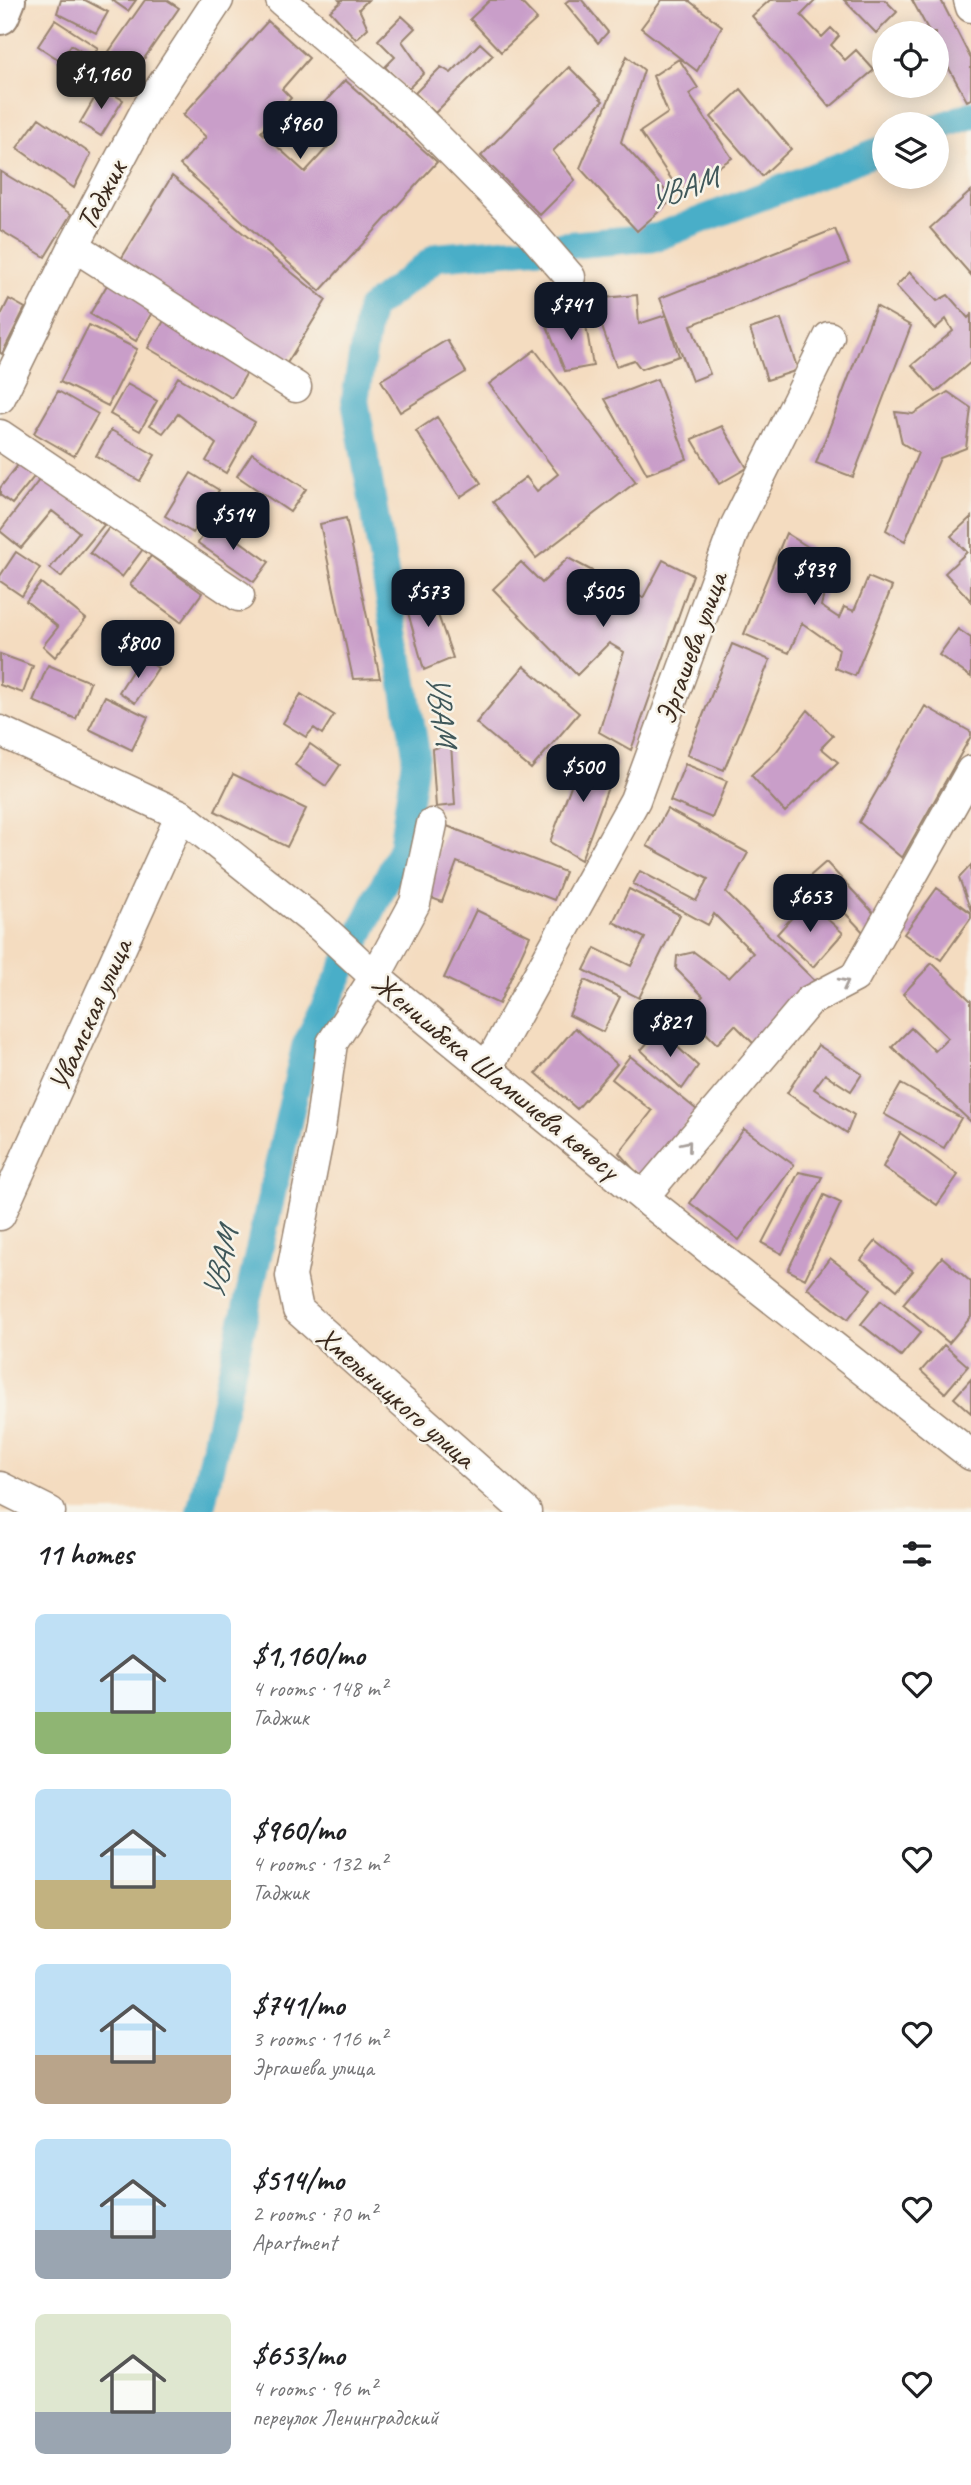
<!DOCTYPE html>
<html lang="en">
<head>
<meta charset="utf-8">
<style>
	body { margin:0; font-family:Caveat,sans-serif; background:#f6f6f6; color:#202124; height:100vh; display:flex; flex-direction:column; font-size:26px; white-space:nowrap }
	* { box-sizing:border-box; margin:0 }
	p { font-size:23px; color:#757577 }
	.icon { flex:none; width:38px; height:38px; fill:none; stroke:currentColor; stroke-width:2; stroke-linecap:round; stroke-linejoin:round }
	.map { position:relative; height:1512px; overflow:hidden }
	.panel { display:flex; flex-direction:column; background:#fff; flex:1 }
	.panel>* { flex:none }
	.tools { position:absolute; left:872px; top:21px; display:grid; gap:14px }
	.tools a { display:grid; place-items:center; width:77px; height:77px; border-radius:50%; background:#fff; box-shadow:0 4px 18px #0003; font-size:35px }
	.price { position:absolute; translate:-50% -60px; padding:0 16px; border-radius:14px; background:#111827; color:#fff; font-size:23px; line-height:46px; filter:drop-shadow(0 2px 4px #0008) }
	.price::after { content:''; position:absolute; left:50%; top:42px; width:21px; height:16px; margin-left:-10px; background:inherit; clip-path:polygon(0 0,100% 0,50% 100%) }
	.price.active { background:#222; color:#fff }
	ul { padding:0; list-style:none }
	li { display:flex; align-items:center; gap:21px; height:175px; padding:0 35px }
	li span { display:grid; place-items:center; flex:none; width:196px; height:140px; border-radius:10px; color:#555 }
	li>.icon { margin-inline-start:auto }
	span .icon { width:84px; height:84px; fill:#fffc; stroke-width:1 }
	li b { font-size:30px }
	h2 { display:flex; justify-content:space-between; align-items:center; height:84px; padding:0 35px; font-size:30px }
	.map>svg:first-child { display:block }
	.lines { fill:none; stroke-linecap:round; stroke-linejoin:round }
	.canal { stroke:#49aec8; stroke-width:28 }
	.building { fill:#c99ec9 }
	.minor-casing { stroke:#98836f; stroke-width:33 }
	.secondary-casing { stroke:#98836f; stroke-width:42 }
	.minor { stroke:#fff; stroke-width:30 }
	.secondary { stroke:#fff; stroke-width:38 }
	.oneway { stroke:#a79f9a }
	.labels { text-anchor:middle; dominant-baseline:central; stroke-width:5; stroke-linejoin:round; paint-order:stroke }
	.street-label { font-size:30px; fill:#3b2a1e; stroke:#f7f3e8 }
	.water-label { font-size:32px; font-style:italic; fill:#40585a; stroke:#f7f3e8 }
</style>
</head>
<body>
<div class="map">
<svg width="971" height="1512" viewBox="0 0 971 1512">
	<rect width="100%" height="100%" fill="#f7f3e8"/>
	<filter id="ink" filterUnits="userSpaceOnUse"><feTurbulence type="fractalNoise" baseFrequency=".0143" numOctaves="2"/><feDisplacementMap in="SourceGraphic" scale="14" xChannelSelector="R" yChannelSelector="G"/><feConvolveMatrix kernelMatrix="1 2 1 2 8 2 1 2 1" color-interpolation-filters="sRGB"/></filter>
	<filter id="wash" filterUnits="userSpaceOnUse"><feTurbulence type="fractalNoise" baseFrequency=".00686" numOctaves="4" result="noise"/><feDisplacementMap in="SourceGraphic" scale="28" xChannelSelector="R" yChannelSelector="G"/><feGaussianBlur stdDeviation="1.57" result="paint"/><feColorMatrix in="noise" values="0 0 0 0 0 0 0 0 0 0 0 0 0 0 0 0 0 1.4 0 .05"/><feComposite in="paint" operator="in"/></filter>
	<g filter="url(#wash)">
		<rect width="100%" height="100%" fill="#f4dcc0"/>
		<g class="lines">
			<!-- canal -->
			<path class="canal" d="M936 128 971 115
				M200 1512 305 1047 402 848 416 753 355 400 370 309 437 257 657 237 884 149"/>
		</g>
		<g id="blocks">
			<!-- building -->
			<path class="building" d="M61 0H85L108 12 96 33 57 13Z
				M112 0H136L128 11Z
				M145 0H167L179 8 123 89 96 70Z
				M339 0H368L359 9 368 28 356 39 330 11 341 2Z
				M490 0H519L537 19 501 52 470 19Z
				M569 0H582L608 32 598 43 565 3Z
				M662 0H688L722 26 697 71 641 28Z
				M770 0H816L801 15 822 37 831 28 839 36 831 45 845 60 856 50 874 70 830 107 752 16Z
				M844 0H885L897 12 876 33Z
				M912 0H941L971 59V99L967 101 936 45V33H930Z
				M402 16 415 28 402 41 424 73 407 90 385 67 395 57 378 40Z
				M55 20 98 48 92 58 71 45 61 61 38 46Z
				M268 21 309 58 282 89 291 98 261 132 305 172 335 139 311 117 345 80 437 162 320 291 180 165 206 137 183 115Z
				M480 43 493 55 435 113 415 93 441 67 451 73Z
				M627 56 644 70 621 142 673 199 637 231 580 168Z
				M679 59 698 88 689 94 732 158 680 192 640 132 668 113 653 76Z
				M569 67 603 101 553 151 575 180 540 215 481 156Z
				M101 87 123 100 101 136 80 123Z
				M741 89 791 149 762 176 711 117Z
				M39 118 91 154 74 188 17 148Z
				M0 171 71 214 45 257 0 230Z
				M172 176 326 300 284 368 118 264Z
				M971 191V275L930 228Z
				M835 229 849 263 691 325 710 374 692 381 660 298Z
				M910 272 937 301 948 295 968 318 971 315V362L936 392 912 365 953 331 946 319 935 329 896 286Z
				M110 280 155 307 136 341 90 314Z
				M637 295 639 324 666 315 679 356 641 369 634 360 616 366 592 299Z
				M9 299 25 308 2 354 0 353V317Z
				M876 306 911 326 853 477 816 463Z
				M584 314 593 366 565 371 545 321Z
				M165 319 249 369 232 398 148 348Z
				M781 319 798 370 767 380 750 329Z
				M89 325 137 349 108 406 60 382Z
				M447 340 466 372 400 412 381 380Z
				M535 350 636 482 536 558 493 502 526 477 537 491 558 474 489 384Z
				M178 377 255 422 226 473 206 461 216 444 178 414 163 433 150 425Z
				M657 379 687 459 647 474 605 399Z
				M127 384 157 401 140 431 110 414Z
				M58 391 98 414 74 456 34 433Z
				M948 392 971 408 966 448 940 458 905 541 886 530 918 453 902 443 895 412 913 414Z
				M437 417 481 483 460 497 416 431Z
				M722 426 747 468 719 484 692 439Z
				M111 430 155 455 140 481 96 456Z
				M252 453 306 489 290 512 237 476Z
				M22 460 38 472 12 504 0 495V488Z
				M191 473 219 490 193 533 165 516Z
				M43 475 104 525 61 577 50 568 79 532 52 511 21 548 0 531Z
				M971 517V601L945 573 967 552 951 536Z
				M346 518 380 678 353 679 320 524Z
				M213 522 269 562 254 582 198 543Z
				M111 525 143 549 122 577 90 553Z
				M786 533 832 562 821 606 839 618 844 607 854 611 868 577 892 587 855 676 835 668 839 649 802 623 789 653 744 634Z
				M16 552 40 568 22 596 0 581V576Z
				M151 556 202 593 181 622 130 585Z
				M568 558 643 598 663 560 693 575 631 750 599 732 624 652 609 643 577 675 493 589 521 562 542 583Z
				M41 583 86 619 55 657 43 646 58 627 26 601Z
				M428 586 453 658 424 670 404 598Z
				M958 629 971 638V677L939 655Z
				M732 644 770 660 724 770 687 755Z
				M0 654 33 666 23 693 0 685Z
				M141 657 158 668 135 703 119 692Z
				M48 665 90 682 76 719 33 701Z
				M524 666 579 713 531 769 476 723Z
				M301 694 334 715 322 734 314 728 306 737 283 723Z
				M105 696 148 717 132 750 89 729Z
				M925 706 971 732V736L902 858 859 822Z
				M808 710 833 736 821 748 838 762 785 812 751 775 776 752Z
				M310 744 340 765 326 786 295 765Z
				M451 744 455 805 436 807 432 749Z
				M584 751 617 763 581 860 550 842Z
				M685 764 727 781 712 818 670 801Z
				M233 774 306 809 287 847 215 811Z
				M667 809 748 853 726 893 819 985 758 1048 735 1025 717 1044 686 1013 703 996 676 969 677 956 694 952 729 978 753 953 714 914 708 925 633 884 640 871 696 901 708 879 647 846Z
				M447 826 565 872 554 900 457 862 442 902 421 894Z
				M826 862 881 921 866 935 810 876Z
				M971 865V911L959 878Z
				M937 888 971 913V918L941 960 904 934Z
				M629 889 680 915 639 998 584 970 595 948 631 966 645 938 613 922Z
				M807 901 843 933 813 967 777 934Z
				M476 910 530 936 499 1004 444 978Z
				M932 963 971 1001V1122L892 1047 911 1028 935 1051 948 1038 903 994Z
				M585 980 620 997 603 1032 569 1015Z
				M575 1028 617 1064 577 1109 536 1073Z
				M659 1030 698 1066 682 1089 641 1050Z
				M818 1045 862 1074 851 1091 825 1074 814 1089 854 1115 847 1133 787 1093Z
				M630 1056 697 1110 642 1179 619 1153 652 1111 612 1079Z
				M901 1084 961 1118 944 1148 884 1114Z
				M744 1129 794 1165 739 1240 690 1203Z
				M900 1133 958 1175 937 1205 883 1167Z
				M799 1172 822 1177 782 1254 762 1243Z
				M824 1195 841 1203 805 1279 788 1270Z
				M876 1241 913 1271 897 1290 861 1260Z
				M942 1257 971 1282V1317L949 1343 903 1304Z
				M830 1258 871 1289 848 1319 807 1288Z
				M881 1300 921 1332 901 1356 861 1324Z
				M944 1345 968 1366 945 1393 921 1371Z
				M971 1379V1413L954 1398Z"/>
		</g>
	</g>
	<g filter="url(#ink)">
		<use href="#blocks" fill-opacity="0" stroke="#98836f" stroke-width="2"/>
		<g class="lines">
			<!-- minor casing -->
			<g class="minor-casing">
				<path id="minor" d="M281 0 408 108 530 231 570 277
					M969 0 971 7
					M74 246 296 387
					M0 398 74 246 146 110 218 0
					M0 435 239 596
					M0 731 181 815 320 926 375 977 643 1197 971 1455
					M432 824 415 903 375 977 332 1043 320 1129 291 1276 298 1310 526 1512
					M487 1068 635 800 735 527 829 337
					M643 1197 809 1001 855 977 971 771
					M0 1215 181 815
					M0 1487 50 1512"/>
			</g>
			<!-- secondary casing -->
			<g class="secondary-casing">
				<path id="secondary" d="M0 15 6 0"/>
			</g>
			<!-- minor -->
			<use href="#minor" class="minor"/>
			<!-- secondary -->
			<use href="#secondary" class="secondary"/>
		</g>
		<!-- one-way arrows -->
		<defs><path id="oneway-chevron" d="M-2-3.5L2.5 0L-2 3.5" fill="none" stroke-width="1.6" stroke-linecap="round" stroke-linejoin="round" transform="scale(1.75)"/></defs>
		<g class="oneway">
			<use href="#oneway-chevron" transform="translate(844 983) rotate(-27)"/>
			<use href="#oneway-chevron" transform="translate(687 1145) rotate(-50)"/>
		</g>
	</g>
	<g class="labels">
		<!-- street labels -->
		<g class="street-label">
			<text transform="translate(101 195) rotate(-62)">Таджик</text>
			<text transform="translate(691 648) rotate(-70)">Эргашева улица</text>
			<text transform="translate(90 1015) rotate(-66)">Увамская улица</text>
			<text transform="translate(496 1076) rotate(39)">Женишбека Шамшиева көчөсү</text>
			<text transform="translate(396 1397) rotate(41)">Хмельницкого улица</text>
		</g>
		<!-- water labels -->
		<g class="water-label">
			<text transform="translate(682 188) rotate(-19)">УВАМ</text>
			<text transform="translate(442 709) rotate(82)">УВАМ</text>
			<text transform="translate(220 1264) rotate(-77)">УВАМ</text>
		</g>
	</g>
</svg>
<div class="tools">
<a><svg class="icon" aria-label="locate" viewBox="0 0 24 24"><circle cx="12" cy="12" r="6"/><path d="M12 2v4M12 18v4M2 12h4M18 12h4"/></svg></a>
<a><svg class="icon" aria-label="layers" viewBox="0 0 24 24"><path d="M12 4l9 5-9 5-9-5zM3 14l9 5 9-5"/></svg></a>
</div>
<b class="price active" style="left:101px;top:111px">$1,160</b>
<b class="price" style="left:300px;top:161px">$960</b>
<b class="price" style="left:571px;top:342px">$741</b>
<b class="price" style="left:233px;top:552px">$514</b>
<b class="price" style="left:814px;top:607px">$939</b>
<b class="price" style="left:428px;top:629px">$573</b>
<b class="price" style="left:603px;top:629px">$505</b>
<b class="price" style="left:138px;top:680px">$800</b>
<b class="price" style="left:583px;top:804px">$500</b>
<b class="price" style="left:810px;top:934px">$653</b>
<b class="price" style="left:670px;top:1059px">$821</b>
</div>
<section class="panel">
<h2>11 homes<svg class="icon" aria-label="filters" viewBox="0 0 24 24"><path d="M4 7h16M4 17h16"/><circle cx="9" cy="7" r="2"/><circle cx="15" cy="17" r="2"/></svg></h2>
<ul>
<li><span style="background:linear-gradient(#bfe0f5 70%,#8fb573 0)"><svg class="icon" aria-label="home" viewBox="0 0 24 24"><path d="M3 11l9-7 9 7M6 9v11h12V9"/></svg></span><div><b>$1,160/mo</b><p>4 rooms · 148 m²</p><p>Таджик</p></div><svg class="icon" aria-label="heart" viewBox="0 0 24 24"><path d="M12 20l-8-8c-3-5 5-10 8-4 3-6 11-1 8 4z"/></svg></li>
<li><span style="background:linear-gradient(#bfe0f5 65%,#c2b280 0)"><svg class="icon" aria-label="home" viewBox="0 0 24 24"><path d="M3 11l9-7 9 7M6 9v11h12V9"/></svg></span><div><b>$960/mo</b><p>4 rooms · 132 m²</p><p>Таджик</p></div><svg class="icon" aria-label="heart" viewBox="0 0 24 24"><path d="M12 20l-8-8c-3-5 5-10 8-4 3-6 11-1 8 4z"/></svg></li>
<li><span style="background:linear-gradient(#bfe0f5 65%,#b9a48a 0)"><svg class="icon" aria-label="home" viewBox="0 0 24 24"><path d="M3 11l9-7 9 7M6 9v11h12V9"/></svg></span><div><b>$741/mo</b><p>3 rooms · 116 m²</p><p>Эргашева улица</p></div><svg class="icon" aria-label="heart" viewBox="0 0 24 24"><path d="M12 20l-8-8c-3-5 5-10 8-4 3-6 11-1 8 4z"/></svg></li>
<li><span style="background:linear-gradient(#bfe0f5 65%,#9aa5b1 0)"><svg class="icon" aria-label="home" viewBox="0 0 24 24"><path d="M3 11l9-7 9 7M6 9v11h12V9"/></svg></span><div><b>$514/mo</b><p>2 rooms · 70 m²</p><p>Apartment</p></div><svg class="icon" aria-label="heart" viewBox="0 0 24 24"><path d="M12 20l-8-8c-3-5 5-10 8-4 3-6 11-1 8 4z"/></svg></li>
<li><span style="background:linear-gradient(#dfe7d0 70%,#9aa5b1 0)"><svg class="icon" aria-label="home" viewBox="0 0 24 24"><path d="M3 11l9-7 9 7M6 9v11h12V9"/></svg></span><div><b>$653/mo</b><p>4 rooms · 96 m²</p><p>переулок Ленинградский</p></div><svg class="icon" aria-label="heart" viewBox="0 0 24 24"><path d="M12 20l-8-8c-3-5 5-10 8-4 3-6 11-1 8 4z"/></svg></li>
</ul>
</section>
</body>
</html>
